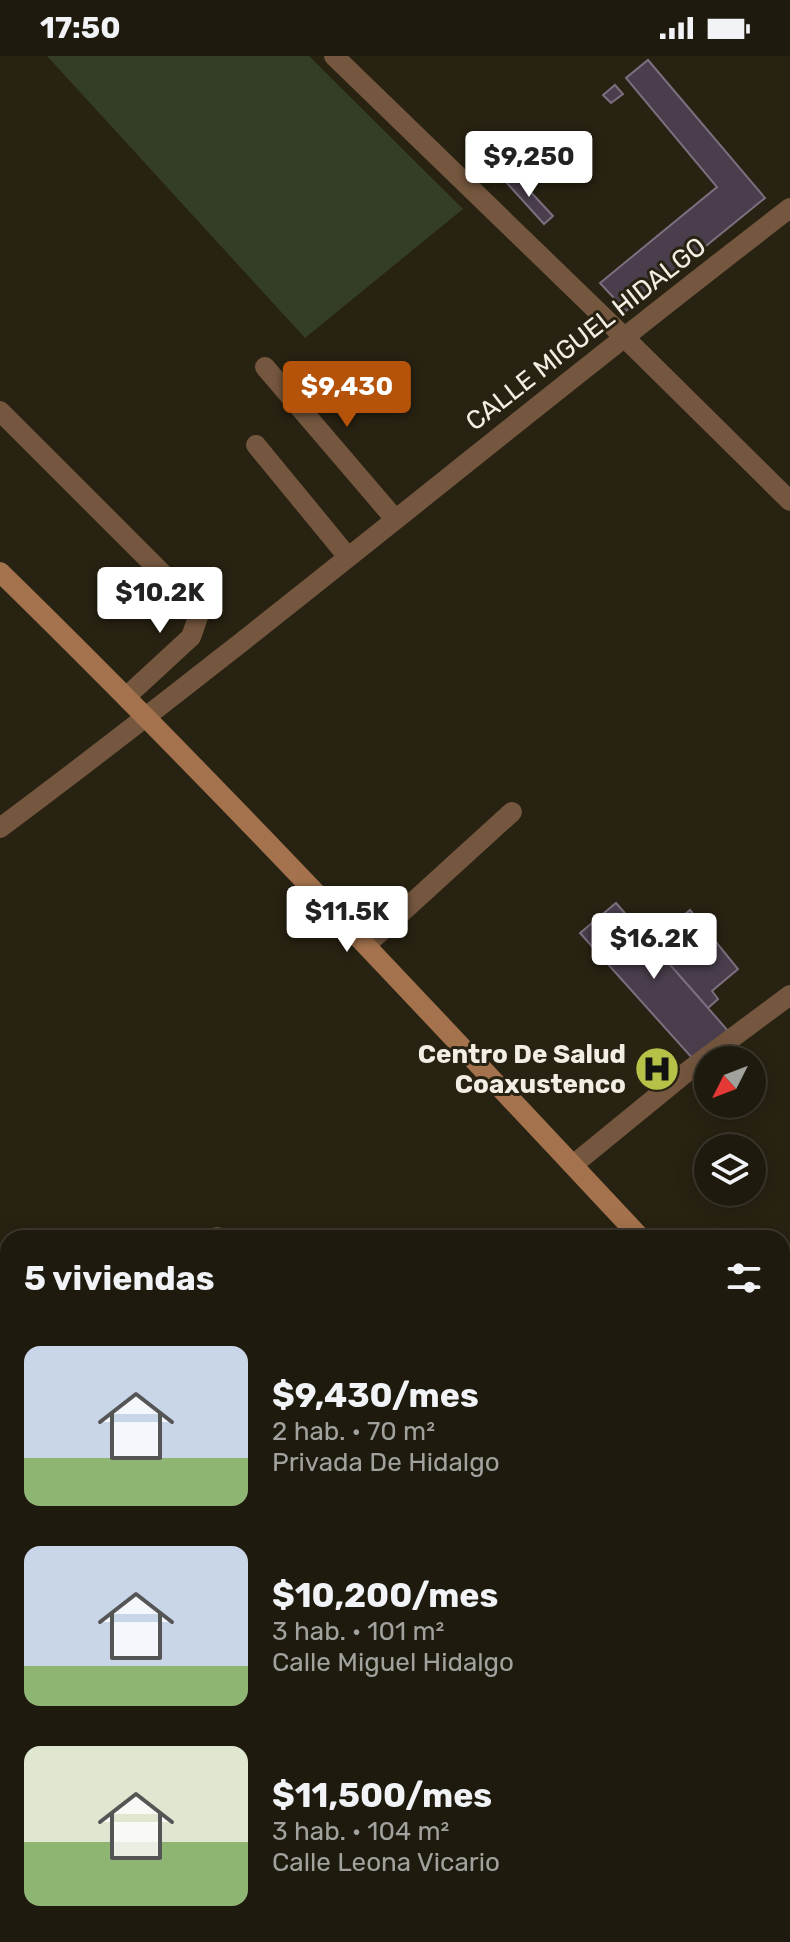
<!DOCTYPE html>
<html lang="es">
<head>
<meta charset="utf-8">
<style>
	body { margin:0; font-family:Rubik,sans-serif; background:#262317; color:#f1f3f6; height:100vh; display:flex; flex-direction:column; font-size:30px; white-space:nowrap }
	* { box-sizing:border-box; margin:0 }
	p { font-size:26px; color:#a1a19e }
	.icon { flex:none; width:44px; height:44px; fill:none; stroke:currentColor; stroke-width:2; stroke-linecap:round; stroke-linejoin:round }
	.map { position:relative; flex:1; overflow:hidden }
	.side { position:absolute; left:0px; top:1174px; width:790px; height:712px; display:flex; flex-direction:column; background:#1e1a0e; border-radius:24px 24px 0 0; box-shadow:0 4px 20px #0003,0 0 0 2px #3c382e }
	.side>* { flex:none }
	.needle { width:52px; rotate:228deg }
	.controls { position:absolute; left:694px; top:990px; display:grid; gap:16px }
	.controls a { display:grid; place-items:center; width:72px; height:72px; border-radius:50%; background:#1e1a0e; box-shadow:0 4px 20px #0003,0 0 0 2px #3c382e; font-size:40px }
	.price { position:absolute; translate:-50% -68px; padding:0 18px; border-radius:8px; background:#fff; color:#222; font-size:26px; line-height:52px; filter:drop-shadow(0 2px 4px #0008) }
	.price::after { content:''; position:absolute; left:50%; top:48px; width:24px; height:18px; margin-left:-12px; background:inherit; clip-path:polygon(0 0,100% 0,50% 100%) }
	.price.selected { background:#b45309; color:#fff }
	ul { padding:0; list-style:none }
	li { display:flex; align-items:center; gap:24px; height:200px; padding:0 24px }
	li span { display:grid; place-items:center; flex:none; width:224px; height:160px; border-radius:16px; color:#555 }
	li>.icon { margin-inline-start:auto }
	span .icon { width:96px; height:96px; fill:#fffc; stroke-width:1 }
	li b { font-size:34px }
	h2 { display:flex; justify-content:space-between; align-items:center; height:96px; padding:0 24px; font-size:34px }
	.status { display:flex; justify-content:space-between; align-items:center; height:56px; padding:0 40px; background:#1e1a0e; direction:ltr }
	.status svg { height:22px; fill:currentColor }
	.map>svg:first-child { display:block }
	.green { fill:#343d28 }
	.building { fill:#4a3e4d; stroke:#7c6f7f; stroke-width:2 }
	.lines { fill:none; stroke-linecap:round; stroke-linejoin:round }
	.lane { stroke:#75573f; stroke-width:12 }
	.street { stroke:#75573f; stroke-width:20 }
	.secondary { stroke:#a4734d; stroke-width:20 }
	.labels { text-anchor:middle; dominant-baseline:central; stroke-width:6; stroke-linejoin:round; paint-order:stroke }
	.street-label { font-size:26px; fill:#f2eee4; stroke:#282212 }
	.poi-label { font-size:26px; font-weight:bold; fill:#f2eee4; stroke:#282212; text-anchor:end }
</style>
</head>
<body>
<div class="status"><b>17:50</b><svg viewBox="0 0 49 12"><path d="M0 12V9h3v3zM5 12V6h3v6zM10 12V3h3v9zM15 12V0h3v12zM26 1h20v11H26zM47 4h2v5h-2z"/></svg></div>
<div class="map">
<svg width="790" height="1886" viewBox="0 0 790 1886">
	<rect width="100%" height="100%" fill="#282212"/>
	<!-- green -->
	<path class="green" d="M47 0H309L463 153 305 282Z"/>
	<!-- building -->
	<path class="building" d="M648 4 765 142 626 255 600 227 717 131 626 22Z
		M615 29 623 38 611 47 603 39Z
		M514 118 553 160 544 168 506 126Z
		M616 847 729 976 693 1003 580 877Z
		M690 854 738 913 712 935 718 943 708 952 651 887Z"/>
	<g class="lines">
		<!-- lane -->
		<path class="lane" d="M782 1386 790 1388
			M782 1466 790 1459
			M782 1586 790 1595"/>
		<!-- street -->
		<path class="street" d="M334 0 623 280 790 445
			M265 311 395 463
			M0 355 190 545 198 561 191 581 127 640
			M256 389 348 501
			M0 772C268 572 524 356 790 152
			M367 888 512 756
			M573 1109 688 1015 790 939
			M216 1182 217 1181
			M0 1336 8 1332
			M0 1584 8 1594
			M0 1677 8 1670
			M245 1878 252 1886
			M179 1886 189 1878
			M783 1886 790 1880"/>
		<!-- secondary -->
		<path class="secondary" d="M0 516C221 732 430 957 641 1182
			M782 1333 790 1342
			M782 1668 790 1662
			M782 1742 790 1736
			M492 1886 503 1878
			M594 1886 605 1878"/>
	</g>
	<!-- icons -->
	<defs>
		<g id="hospital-disc" transform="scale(2.3)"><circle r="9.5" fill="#b6c148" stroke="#282212"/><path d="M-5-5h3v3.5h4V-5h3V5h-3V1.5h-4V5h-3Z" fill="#111"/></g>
	</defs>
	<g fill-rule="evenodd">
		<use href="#hospital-disc" x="657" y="1013"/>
	</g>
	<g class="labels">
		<!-- street labels -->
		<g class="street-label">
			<text transform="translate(586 278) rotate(-38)">CALLE MIGUEL HIDALGO</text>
		</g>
		<!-- poi labels -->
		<g class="poi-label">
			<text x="626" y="998">Centro De Salud<tspan x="626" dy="30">Coaxustenco</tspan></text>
		</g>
	</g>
</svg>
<div class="controls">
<a><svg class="needle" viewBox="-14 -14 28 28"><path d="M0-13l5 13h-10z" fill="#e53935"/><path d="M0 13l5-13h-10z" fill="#a1a19e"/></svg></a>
<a><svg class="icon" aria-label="layers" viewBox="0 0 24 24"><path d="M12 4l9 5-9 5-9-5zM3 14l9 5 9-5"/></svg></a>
</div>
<b class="price" style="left:529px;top:143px">$9,250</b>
<b class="price selected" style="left:347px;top:373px">$9,430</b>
<b class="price" style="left:160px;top:579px">$10.2K</b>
<b class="price" style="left:347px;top:898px">$11.5K</b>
<b class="price" style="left:654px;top:925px">$16.2K</b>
<section class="side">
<h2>5 viviendas<svg class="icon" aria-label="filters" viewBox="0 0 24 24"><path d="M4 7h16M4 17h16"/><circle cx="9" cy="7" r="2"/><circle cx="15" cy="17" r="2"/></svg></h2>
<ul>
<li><span style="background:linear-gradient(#c9d6e8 70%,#8fb573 0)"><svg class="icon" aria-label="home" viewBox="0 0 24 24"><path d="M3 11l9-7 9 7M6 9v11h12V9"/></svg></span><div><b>$9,430/mes</b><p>2 hab. · 70 m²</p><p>Privada De Hidalgo</p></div></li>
<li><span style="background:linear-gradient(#c9d6e8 75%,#8fb573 0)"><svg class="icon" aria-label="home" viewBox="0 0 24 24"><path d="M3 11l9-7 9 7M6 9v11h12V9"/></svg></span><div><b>$10,200/mes</b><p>3 hab. · 101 m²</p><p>Calle Miguel Hidalgo</p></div></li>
<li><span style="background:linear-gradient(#dfe7d0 60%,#8fb573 0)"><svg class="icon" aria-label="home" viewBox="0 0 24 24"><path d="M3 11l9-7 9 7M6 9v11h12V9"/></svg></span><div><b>$11,500/mes</b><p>3 hab. · 104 m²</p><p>Calle Leona Vicario</p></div></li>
</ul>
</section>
</div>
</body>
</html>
